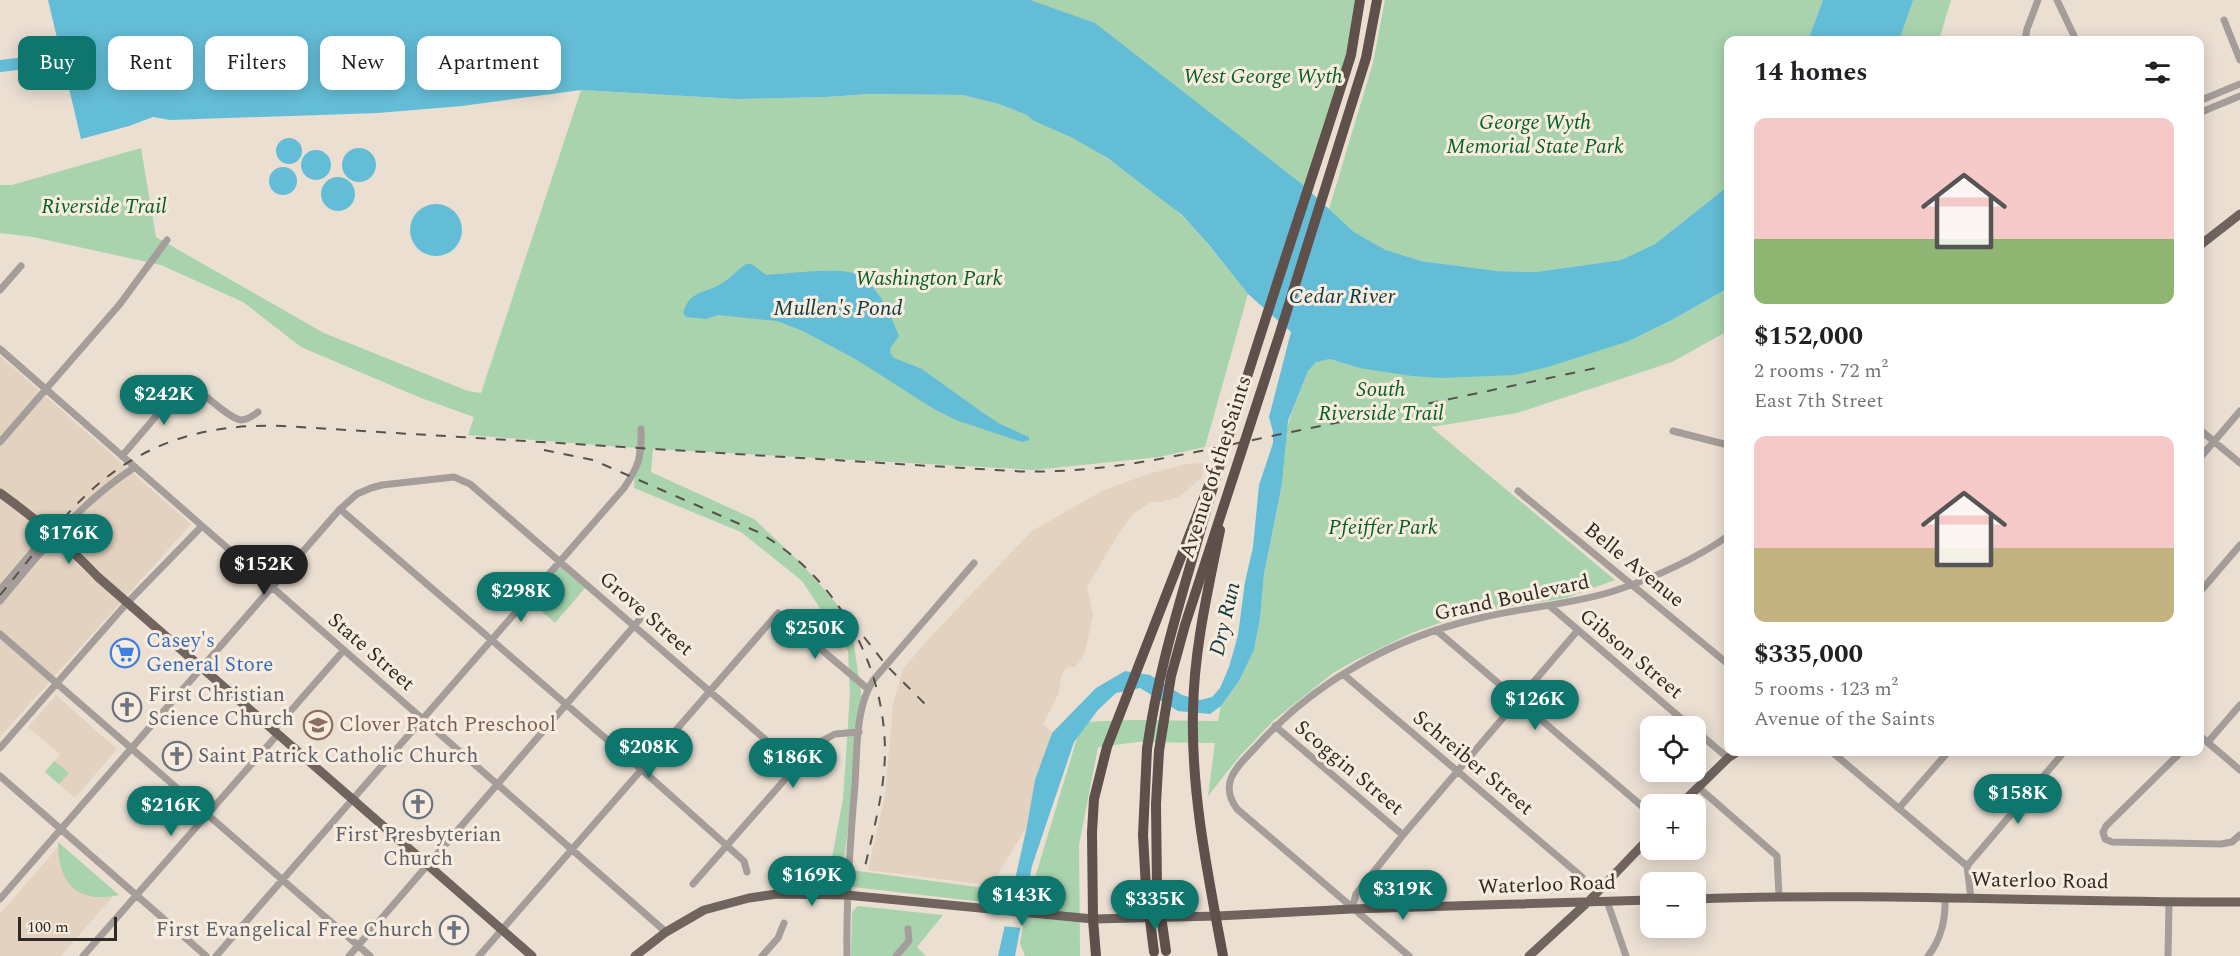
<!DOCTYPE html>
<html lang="en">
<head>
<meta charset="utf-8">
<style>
	body { margin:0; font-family:Spectral,serif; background:#f2f2f2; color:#202124; height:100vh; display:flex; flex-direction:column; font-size:22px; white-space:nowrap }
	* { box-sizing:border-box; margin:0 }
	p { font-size:20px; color:#757577 }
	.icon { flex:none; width:33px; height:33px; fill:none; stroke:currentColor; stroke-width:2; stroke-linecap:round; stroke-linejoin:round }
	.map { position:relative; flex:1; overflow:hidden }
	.side { position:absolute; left:1724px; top:36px; width:480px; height:720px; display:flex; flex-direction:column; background:#fff; border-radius:12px; box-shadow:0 3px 15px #0003 }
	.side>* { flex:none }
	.hud { position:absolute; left:18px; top:36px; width:570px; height:54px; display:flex; gap:12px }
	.fabs { position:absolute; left:1640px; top:716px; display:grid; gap:12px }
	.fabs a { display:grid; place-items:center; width:66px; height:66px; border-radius:12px; background:#fff; box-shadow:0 3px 15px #0003; font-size:30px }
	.scale { position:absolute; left:18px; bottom:15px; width:99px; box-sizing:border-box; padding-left:6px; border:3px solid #2e2a25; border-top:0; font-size:16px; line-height:21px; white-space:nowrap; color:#2e2a25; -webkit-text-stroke:4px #f8ecdf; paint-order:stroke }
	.price { position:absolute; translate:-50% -51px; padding:0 14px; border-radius:21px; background:#0f766e; color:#fff; font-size:20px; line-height:39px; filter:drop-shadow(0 2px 3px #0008) }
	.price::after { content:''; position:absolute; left:50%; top:36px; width:18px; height:14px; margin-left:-9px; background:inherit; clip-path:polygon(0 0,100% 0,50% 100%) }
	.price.selected { background:#222; color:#fff }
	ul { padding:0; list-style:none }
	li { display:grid; align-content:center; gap:12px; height:318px; padding:0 30px }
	li span { display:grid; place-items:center; height:186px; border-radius:12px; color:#555 }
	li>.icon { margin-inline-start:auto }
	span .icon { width:108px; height:108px; fill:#fffc; stroke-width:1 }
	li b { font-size:26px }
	h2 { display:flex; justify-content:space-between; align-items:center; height:72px; padding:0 30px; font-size:26px }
	.tag { padding:0 21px; border-radius:12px; background:#fff; box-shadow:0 3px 15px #0003; font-size:21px; line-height:54px }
	.tag.selected { background:#0f766e; color:#fff }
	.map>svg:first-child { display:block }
	.built { fill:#e3d2bf }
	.green { fill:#a8d3ad }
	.water { fill:#64bdd7 }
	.pier { fill:#ebdfd2 }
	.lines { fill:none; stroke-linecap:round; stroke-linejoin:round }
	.river { stroke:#64bdd7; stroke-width:12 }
	.minor { stroke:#a49d9a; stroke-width:7 }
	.major { stroke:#71645f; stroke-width:9 }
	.highway { stroke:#5f504b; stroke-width:10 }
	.rail { stroke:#57524b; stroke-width:2; stroke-dasharray:10 10; stroke-linecap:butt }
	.highway-bridge { stroke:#5f504b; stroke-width:10 }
	.labels { text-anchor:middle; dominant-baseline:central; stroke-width:6; stroke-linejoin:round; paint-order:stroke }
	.park-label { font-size:21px; font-style:italic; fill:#026124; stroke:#f8ecdf }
	.street-label { font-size:21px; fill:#2e2a25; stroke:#f8ecdf }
	.shop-label { font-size:21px; fill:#366cbe; stroke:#f8ecdf; text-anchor:start }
	.worship-label { font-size:21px; fill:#5b616d; stroke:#f8ecdf; text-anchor:start }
	.education-label { font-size:21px; fill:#785e54; stroke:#f8ecdf; text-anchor:start }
	.water-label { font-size:22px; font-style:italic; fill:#0e3843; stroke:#f8ecdf }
</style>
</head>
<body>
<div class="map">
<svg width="2240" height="956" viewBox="0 0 2240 956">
	<rect width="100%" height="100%" fill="#ebdfd2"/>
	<!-- built -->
	<path class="built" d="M0 356 191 524 0 737Z
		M1207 463 1201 478 1179 497 1161 502H1151L1133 514 1119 533 1087 587 1093 615 1086 648 1082 659 1075 667H1067L1061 676 1059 693 1043 724 1052 732 1029 823 998 874 980 884 868 870 885 796 893 704 903 669 933 634 1032 531 1102 491 1148 474 1186 464Z
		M56 695 117 749 75 798 45 772 60 754 28 727Z
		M58 847 114 895 61 956H0V914Z"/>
	<!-- green -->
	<path class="green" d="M879 0H1359L1358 20 1302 210Z
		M1385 0H1823L1808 40H1728V186L1655 244 1621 260 1536 272 1497 271 1421 261 1386 250 1354 232 1329 209 1373 63Z
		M1906 0H1951L1939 40H1892Z
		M581 90 737 99 827 97 869 94 963 95 999 104 1027 115 1032 120C1050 123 1071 136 1086 145 1120 166 1155 189 1183 217 1207 241 1227 268 1248 294L1205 447 1159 457 1034 470 653 449 651 472 754 519 801 563 850 619 863 705 843 869 1030 894 1082 722 1131 720 1218 721 1221 706 1239 681 1254 650 1260 619 1264 574 1282 484 1287 428 1293 409 1308 371 1316 361 1330 359 1359 368 1629 341 1672 320 1728 288V331L1672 362 1517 413 1431 427 1615 580 1566 598 1481 611 1449 620 1414 632 1356 660 1333 673 1273 721 1239 757 1208 796 1215 743 1138 742 1098 747 1079 845 1080 956H1025L1020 943 1026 907 827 884 843 799 850 694 848 651 802 581 741 532 634 488 636 448 468 435 474 417 421 398 301 347 243 302 161 265 33 237 0 233V185H12L141 148 156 237 324 333 468 391 481 393Z
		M559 565 585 588 555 623 529 600Z
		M54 761 69 773 59 784 45 772Z
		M58 842 119 895C77 904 58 884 58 842Z
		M858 906 943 915 917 947 926 956H851L852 912Z"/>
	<!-- water -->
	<path class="water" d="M48 0H1030L1095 23 1303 185 1354 232 1386 250 1421 261 1497 271 1536 272 1621 260 1655 244 1728 186V288L1672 320 1629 341 1548 367 1514 375 1441 378 1412 376 1359 368 1330 359 1316 362 1308 371 1288 421 1282 484 1264 574 1260 619 1254 650 1239 681 1221 706 1210 714 1178 711 1140 688 1116 693 1098 710 1074 742 1032 866 1015 956H998L1027 826 1035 780 1052 733 1096 688 1125 671 1150 675 1182 695 1200 700 1212 697 1220 688 1229 667 1238 635 1245 582 1253 547 1259 485 1273 443V432L1269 417 1291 332 1248 294 1209 245 1182 215 1109 159 1073 138 1032 120 1027 115 999 104 963 95 869 94 827 97 737 99 581 90 462 106 378 113 170 120 153 117 129 126 81 139Z
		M1823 0H1913L1899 40H1808Z
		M276 151a13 13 0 1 1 26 0a13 13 0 1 1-26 0Z
		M342 165a17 17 0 1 1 34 0a17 17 0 1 1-34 0Z
		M301 165a15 15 0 1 1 30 0a15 15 0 1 1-30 0Z
		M269 181a14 14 0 1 1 28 0a14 14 0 1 1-28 0Z
		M321 194a17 17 0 1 1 34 0a17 17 0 1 1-34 0Z
		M410 230a26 26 0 1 1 52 0a26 26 0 1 1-52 0Z
		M746 264H752L766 275C787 274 843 266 858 275 880 288 890 314 899 336L891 347 890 352 894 358 922 369 979 410 1000 424 1029 437V440L1022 442 956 420 934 409 857 360 803 331 777 321 718 315 706 319 686 317 683 313C690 291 702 294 719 285 729 280 736 271 746 264Z"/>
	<!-- pier -->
	<path class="pier" d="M1007 899 1028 901 1022 928 1001 926Z"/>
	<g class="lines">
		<!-- river -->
		<path class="river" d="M0 66 76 57"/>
		<!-- minor -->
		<path class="minor" d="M2057 0 2076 40
			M2224 20 2240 60
			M2025 40 2027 29 2038 0
			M2199 101 2240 84
			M2199 113 2240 96
			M0 290 21 266
			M0 349 666 932
			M2199 429 2240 463
			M1673 431 1728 445
			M0 442 120 304 167 240
			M122 456 187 380C198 389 229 419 241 420 247 420 253 416 258 412
			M2199 459 2240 411
			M1518 491 1728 664
			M340 509 641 769 744 861 747 872
			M0 590 51 530
			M2199 593 2240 545
			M0 601C40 552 81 502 135 467
			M1550 606 1690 726
			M1436 630 1650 813
			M0 634 370 956
			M1343 674 1582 877
			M1275 726 1403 835
			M1695 730 1728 758
			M273 731 344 650
			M2199 735 2240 770
			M2208 742 2240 705
			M0 748 127 603 202 526
			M1832 752 1967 866
			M2181 752 2106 826 2103 832 2105 839 2112 842 2221 844 2232 842 2240 835
			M0 776 206 956
			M1698 787 1777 856 1779 896
			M1899 808 1948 752
			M693 884 816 744 835 734 859 732
			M1971 898 1967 866 2064 752
			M0 899 340 509 357 494 371 488 382 485 454 477 470 484 796 766
			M1607 901 1626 956
			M1352 909 1356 894 1403 835 1578 630
			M83 956 278 734
			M216 956 624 488C639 466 642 456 641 429
			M349 956 640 619
			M479 956 778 613 868 689
			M762 956 778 938 784 923
			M847 956C846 899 850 842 855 785 857 754 855 704 875 678L974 563
			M896 956 909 941 908 929
			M1409 956 1237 809C1218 783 1237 767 1255 748 1314 682 1394 637 1480 618 1524 607 1570 605 1614 591 1653 578 1694 560 1728 536
			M1928 956C1942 938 1946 919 1945 897
			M2168 956 2169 903"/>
		<!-- major -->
		<path class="major" d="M2199 246 2240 214
			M0 493C36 519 68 545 98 577L532 956
			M1681 804 1728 758 1737 752
			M1695 899C1877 892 2058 903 2240 902
			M635 956 666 932 704 910 749 898 777 894 846 895 1093 919 1217 916 1352 909 1650 900
			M1529 956 1589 901 1650 837"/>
		<!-- highway -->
		<path class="highway" d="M1220 530C1208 590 1194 649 1193 711 1191 794 1208 875 1223 956
			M1146 888 1143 835 1147 749
			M1157 888 1156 804 1159 751
			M1096 956 1093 919 1092 832 1094 799 1107 747 1209 485"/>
		<!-- rail -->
		<path class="rail" d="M544 450 593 460 758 532C835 576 884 661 885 750 885 791 873 831 864 871
			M0 595C27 563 53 527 83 498 139 443 205 423 282 426L1012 471C1103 475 1184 454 1272 436 1380 414 1488 391 1596 368
			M864 637 886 665 930 709"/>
		<!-- highway-bridge -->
		<path class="highway-bridge" d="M1147 749C1158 670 1180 602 1202 525 1247 367 1302 212 1351 55L1360 0
			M1159 751 1171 676 1185 625 1279 336 1366 58 1377 0
			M1146 888 1154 952
			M1157 888 1166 951"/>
	</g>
	<!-- icons -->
	<defs>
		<g id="supermarket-ring" transform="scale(1.5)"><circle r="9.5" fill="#f8ecdf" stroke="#3f7fe0" stroke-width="1.5"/><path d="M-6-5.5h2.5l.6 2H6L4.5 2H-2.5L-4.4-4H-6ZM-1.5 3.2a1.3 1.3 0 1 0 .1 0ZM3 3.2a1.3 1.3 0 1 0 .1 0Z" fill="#3f7fe0"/></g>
		<g id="church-ring" transform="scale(1.5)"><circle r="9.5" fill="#f8ecdf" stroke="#6b7280" stroke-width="1.5"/><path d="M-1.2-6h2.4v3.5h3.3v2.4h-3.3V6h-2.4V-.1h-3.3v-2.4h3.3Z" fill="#6b7280"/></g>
		<g id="school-ring" transform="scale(1.5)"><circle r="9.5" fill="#f8ecdf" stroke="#8d6e63" stroke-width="1.5"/><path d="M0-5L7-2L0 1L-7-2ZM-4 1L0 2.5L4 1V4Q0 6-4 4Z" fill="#8d6e63"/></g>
	</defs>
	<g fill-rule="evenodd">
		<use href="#supermarket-ring" x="125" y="653"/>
		<use href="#church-ring" x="127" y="707"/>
		<use href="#school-ring" x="318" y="725"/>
		<use href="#church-ring" x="177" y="756"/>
		<use href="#church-ring" x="418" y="804"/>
		<use href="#church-ring" x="454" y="930"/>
	</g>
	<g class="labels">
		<!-- park labels -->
		<g class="park-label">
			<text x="1263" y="77">West George Wyth</text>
			<text x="1535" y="123">George Wyth<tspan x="1535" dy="24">Memorial State Park</tspan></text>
			<text x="104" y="207">Riverside Trail</text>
			<text x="929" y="279">Washington Park</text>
			<text x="1381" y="390">South<tspan x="1381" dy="24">Riverside Trail</tspan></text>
			<text x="1383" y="528">Pfeiffer Park</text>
		</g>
		<!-- street labels -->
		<g class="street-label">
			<text transform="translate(1216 467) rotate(-72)">Avenue of the Saints</text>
			<text transform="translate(1634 565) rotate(39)">Belle Avenue</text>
			<text transform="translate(1512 598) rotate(-12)">Grand Boulevard</text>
			<text transform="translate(646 614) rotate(41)">Grove Street</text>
			<text transform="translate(371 652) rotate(41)">State Street</text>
			<text transform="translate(1631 654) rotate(40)">Gibson Street</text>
			<text transform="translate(1473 763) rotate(40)">Schreiber Street</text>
			<text transform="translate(1349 768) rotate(40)">Scoggin Street</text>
			<text transform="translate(2040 881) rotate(1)">Waterloo Road</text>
			<text transform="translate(1547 885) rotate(-2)">Waterloo Road</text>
		</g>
		<!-- shop labels -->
		<g class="shop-label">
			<text x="146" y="641">Casey's<tspan x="146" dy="24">General Store</tspan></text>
		</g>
		<!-- worship labels -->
		<g class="worship-label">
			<text x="148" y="695">First Christian<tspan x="148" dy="24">Science Church</tspan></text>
			<text x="198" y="756">Saint Patrick Catholic Church</text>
			<text x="418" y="835" text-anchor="middle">First Presbyterian<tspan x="418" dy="24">Church</tspan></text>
			<text x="433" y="930" text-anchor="end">First Evangelical Free Church</text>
		</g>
		<!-- education labels -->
		<g class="education-label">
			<text x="339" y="725">Clover Patch Preschool</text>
		</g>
		<!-- water labels -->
		<g class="water-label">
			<text x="1342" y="296">Cedar River</text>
			<text x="838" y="308">Mullen's Pond</text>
			<text transform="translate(1225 619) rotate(-77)">Dry Run</text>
		</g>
	</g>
</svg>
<div class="fabs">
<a><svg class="icon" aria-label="locate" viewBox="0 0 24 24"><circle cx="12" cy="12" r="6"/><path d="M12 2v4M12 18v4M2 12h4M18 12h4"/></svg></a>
<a>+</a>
<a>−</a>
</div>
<div class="scale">100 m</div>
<b class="price" style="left:164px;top:426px">$242K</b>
<b class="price" style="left:69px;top:565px">$176K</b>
<b class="price selected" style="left:264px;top:596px">$152K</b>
<b class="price" style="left:521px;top:623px">$298K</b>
<b class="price" style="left:815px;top:660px">$250K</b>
<b class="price" style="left:1535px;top:731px">$126K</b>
<b class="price" style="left:649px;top:779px">$208K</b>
<b class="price" style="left:793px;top:789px">$186K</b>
<b class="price" style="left:2018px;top:825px">$158K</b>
<b class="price" style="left:171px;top:837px">$216K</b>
<b class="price" style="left:812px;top:907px">$169K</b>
<b class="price" style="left:1403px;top:921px">$319K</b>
<b class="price" style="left:1022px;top:927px">$143K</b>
<b class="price" style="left:1155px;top:931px">$335K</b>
<div class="hud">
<a class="tag selected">Buy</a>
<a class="tag">Rent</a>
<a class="tag">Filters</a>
<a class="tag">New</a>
<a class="tag">Apartment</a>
</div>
<section class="side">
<h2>14 homes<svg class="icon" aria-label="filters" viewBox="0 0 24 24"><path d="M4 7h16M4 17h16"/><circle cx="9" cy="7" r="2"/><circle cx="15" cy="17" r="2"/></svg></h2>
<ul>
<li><span style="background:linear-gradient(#f6c9c9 65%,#8fb573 0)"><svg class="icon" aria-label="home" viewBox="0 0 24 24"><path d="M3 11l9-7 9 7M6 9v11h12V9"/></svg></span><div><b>$152,000</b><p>2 rooms · 72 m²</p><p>East 7th Street</p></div></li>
<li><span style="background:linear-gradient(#f6c9c9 60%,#c2b280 0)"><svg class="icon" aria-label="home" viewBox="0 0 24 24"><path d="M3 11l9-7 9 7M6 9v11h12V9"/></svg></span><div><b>$335,000</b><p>5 rooms · 123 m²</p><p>Avenue of the Saints</p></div></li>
</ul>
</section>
</div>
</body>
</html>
